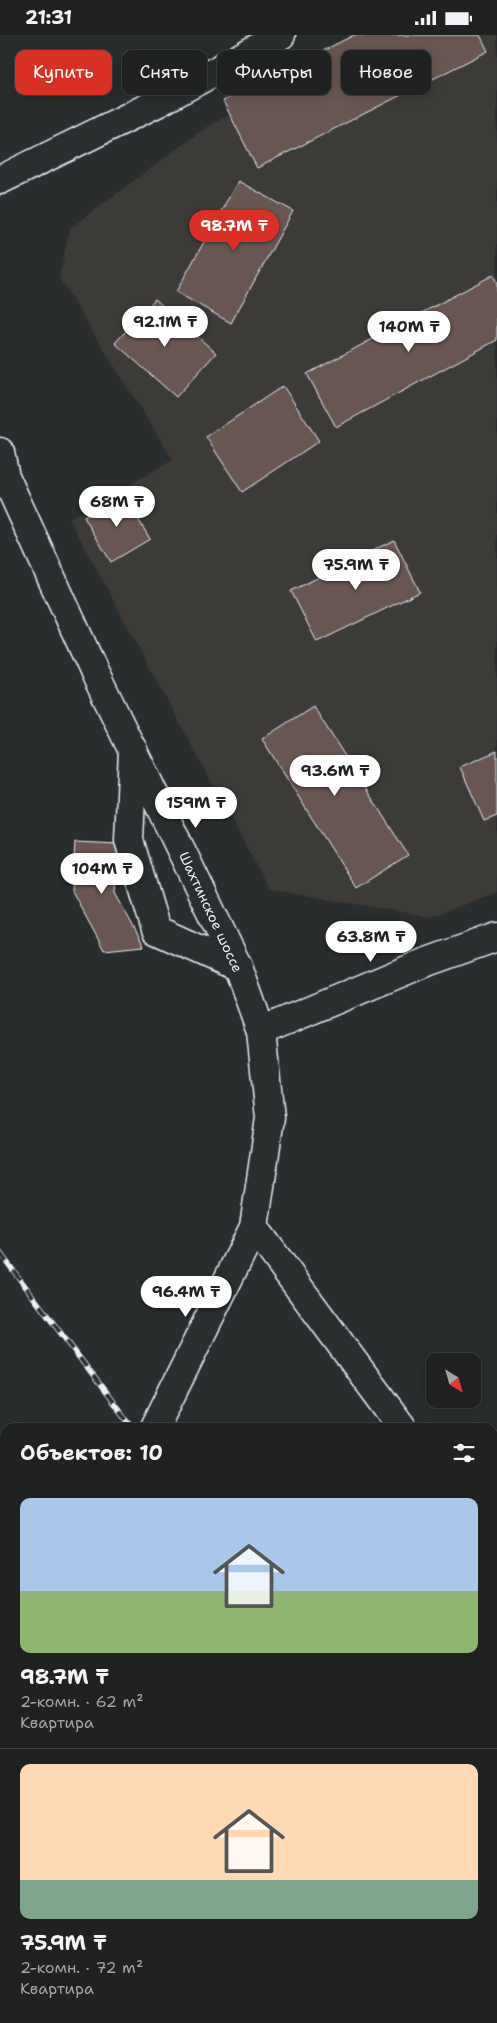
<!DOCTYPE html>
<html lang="ru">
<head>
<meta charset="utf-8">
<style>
	body { margin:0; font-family:"Shantell Sans",sans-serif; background:#2d2f2f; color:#f1f3f6; height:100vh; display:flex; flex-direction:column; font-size:19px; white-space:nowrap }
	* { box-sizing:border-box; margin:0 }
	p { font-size:16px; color:#a2a4a5 }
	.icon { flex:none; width:28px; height:28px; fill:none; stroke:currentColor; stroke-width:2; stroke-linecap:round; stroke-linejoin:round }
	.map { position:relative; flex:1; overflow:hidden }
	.panel { position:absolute; left:0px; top:1388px; width:498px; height:601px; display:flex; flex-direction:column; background:#202222; border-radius:15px 15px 0 0; box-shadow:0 2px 12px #0003,0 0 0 1px #3d3f40 }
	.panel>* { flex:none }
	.banner { position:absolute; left:15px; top:15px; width:468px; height:45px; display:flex; gap:10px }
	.needle { width:32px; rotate:143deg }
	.fabs { position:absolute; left:426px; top:1318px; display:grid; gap:10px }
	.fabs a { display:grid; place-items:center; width:55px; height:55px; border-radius:10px; background:#202222; box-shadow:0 2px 12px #0003,0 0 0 1px #3d3f40; font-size:25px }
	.price { position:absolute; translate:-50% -42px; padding:0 11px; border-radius:18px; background:#fff; color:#222; font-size:16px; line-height:32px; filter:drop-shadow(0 1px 2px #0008) }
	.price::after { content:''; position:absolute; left:50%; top:30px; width:15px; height:11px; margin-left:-8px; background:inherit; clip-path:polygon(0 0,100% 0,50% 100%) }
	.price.selected { background:#d93025; color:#fff }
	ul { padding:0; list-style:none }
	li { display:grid; align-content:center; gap:10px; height:265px; padding:0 20px }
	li+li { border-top:1px solid #3d3f40 }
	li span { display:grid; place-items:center; height:155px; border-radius:10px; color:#555 }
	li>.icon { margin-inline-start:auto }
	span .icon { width:90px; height:90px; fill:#fffc; stroke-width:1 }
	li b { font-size:21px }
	h2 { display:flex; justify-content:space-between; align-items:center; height:60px; padding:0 20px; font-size:21px }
	.chip { padding:0 18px; border-radius:10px; background:#202222; box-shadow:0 2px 12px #0003,0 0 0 1px #3d3f40; font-size:18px; line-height:45px }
	.chip.selected { background:#d93025; color:#fff }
	.status { display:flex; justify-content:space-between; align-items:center; height:35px; padding:0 25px; background:#202222; direction:ltr }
	.status svg { height:14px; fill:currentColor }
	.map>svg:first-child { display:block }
	.built { fill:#3d3a39 }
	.building { fill:#695752; stroke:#e8f1f8 }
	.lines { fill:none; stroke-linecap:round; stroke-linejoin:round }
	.minor-casing { stroke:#e8f1f8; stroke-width:31 }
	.major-casing { stroke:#e8f1f8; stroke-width:31 }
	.minor { stroke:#2a2d2e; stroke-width:28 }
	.major { stroke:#2a2d2e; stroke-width:28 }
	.rail-casing { stroke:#e8f1f8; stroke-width:5.5 }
	.rail { stroke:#2a2d2e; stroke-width:4; stroke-dasharray:11; stroke-linecap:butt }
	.labels { text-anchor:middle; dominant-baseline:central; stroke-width:4; stroke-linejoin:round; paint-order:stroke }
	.street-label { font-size:14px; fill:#e8f1f8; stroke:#2a2d2e }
</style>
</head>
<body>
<div class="status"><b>21:31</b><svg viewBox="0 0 49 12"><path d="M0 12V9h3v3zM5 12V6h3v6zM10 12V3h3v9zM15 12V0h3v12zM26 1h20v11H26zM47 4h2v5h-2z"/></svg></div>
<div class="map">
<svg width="497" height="1988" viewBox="0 0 497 1988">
	<rect width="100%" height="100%" fill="#2a2d2e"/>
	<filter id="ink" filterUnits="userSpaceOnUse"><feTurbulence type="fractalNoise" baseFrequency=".02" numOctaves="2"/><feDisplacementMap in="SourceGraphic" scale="10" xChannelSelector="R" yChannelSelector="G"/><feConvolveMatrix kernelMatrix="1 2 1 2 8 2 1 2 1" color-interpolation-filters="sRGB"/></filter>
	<g filter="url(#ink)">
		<!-- built -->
		<path class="built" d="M377 0H497V857L431 882 269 854 69 483 173 425 59 243 70 193 205 93Z"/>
		<!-- building -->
		<path class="building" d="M354 0H480L488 16 257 133 223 66Z
			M238 146 293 176 231 288 176 257Z
			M493 240 497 248V305L336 392 307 339Z
			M155 264 216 318 176 362 115 308Z
			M283 351 319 406 242 457 206 402Z
			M123 459 150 504 111 527 84 482Z
			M394 505 420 557 317 607 291 556Z
			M313 671 408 820 356 853 262 704Z
			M497 716V781L484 786 460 732Z
			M75 807 118 809 115 858 144 911 104 915 72 856Z
			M5 1742V1759L0 1756Z
			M0 1789 5 1792V1842L0 1852Z
			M220 1984H253L257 1988H215Z"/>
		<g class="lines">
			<!-- minor casing -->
			<g class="minor-casing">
				<path id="minor" d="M0 145 161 66 281 0
					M133 715 129 805 156 895 238 932
					M261 996 424 928 497 902
					M254 1192 402 1392
					M0 1515 5 1521
					M492 1516 497 1522
					M326 1984 329 1988"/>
			</g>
			<!-- major casing -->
			<g class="major-casing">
				<path id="major" d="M0 417 5 441 93 634 238 932 261 996 270 1083 254 1192 155 1392
					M0 1654 5 1645"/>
			</g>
			<!-- minor -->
			<use href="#minor" class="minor"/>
			<!-- major -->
			<use href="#major" class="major"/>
			<!-- rail casing -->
			<g class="rail-casing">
				<path id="rail" d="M0 1218 132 1392
					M492 1844 497 1850"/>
			</g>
			<!-- rail -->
			<use href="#rail" class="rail"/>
		</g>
	</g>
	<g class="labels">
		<!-- street labels -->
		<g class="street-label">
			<text transform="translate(211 877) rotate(65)">Шахтинское шоссе</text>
		</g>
	</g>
</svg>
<div class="fabs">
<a><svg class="needle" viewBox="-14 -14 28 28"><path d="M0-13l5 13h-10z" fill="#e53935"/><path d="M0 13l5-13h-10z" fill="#a2a4a5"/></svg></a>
</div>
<b class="price selected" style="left:234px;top:217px">98.7M ₸</b>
<b class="price" style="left:165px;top:313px">92.1M ₸</b>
<b class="price" style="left:409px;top:318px">140M ₸</b>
<b class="price" style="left:117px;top:493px">68M ₸</b>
<b class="price" style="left:356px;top:556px">75.9M ₸</b>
<b class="price" style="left:335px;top:762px">93.6M ₸</b>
<b class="price" style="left:196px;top:794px">159M ₸</b>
<b class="price" style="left:102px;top:860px">104M ₸</b>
<b class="price" style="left:371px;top:928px">63.8M ₸</b>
<b class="price" style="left:186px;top:1283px">96.4M ₸</b>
<div class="banner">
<a class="chip selected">Купить</a>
<a class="chip">Снять</a>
<a class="chip">Фильтры</a>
<a class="chip">Новое</a>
</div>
<section class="panel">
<h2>Объектов: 10<svg class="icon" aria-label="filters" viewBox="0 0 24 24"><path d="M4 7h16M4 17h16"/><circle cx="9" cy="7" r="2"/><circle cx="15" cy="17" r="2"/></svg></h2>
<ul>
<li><span style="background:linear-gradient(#a9c7e8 60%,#8fb573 0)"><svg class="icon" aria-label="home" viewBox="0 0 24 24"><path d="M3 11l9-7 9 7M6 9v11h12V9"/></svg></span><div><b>98.7M ₸</b><p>2-комн. · 62 m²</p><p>Квартира</p></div></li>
<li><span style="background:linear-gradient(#ffd9b3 75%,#7fa58c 0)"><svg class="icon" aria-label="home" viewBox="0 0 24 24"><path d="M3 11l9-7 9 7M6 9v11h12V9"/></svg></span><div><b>75.9M ₸</b><p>2-комн. · 72 m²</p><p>Квартира</p></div></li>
</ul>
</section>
</div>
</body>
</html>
